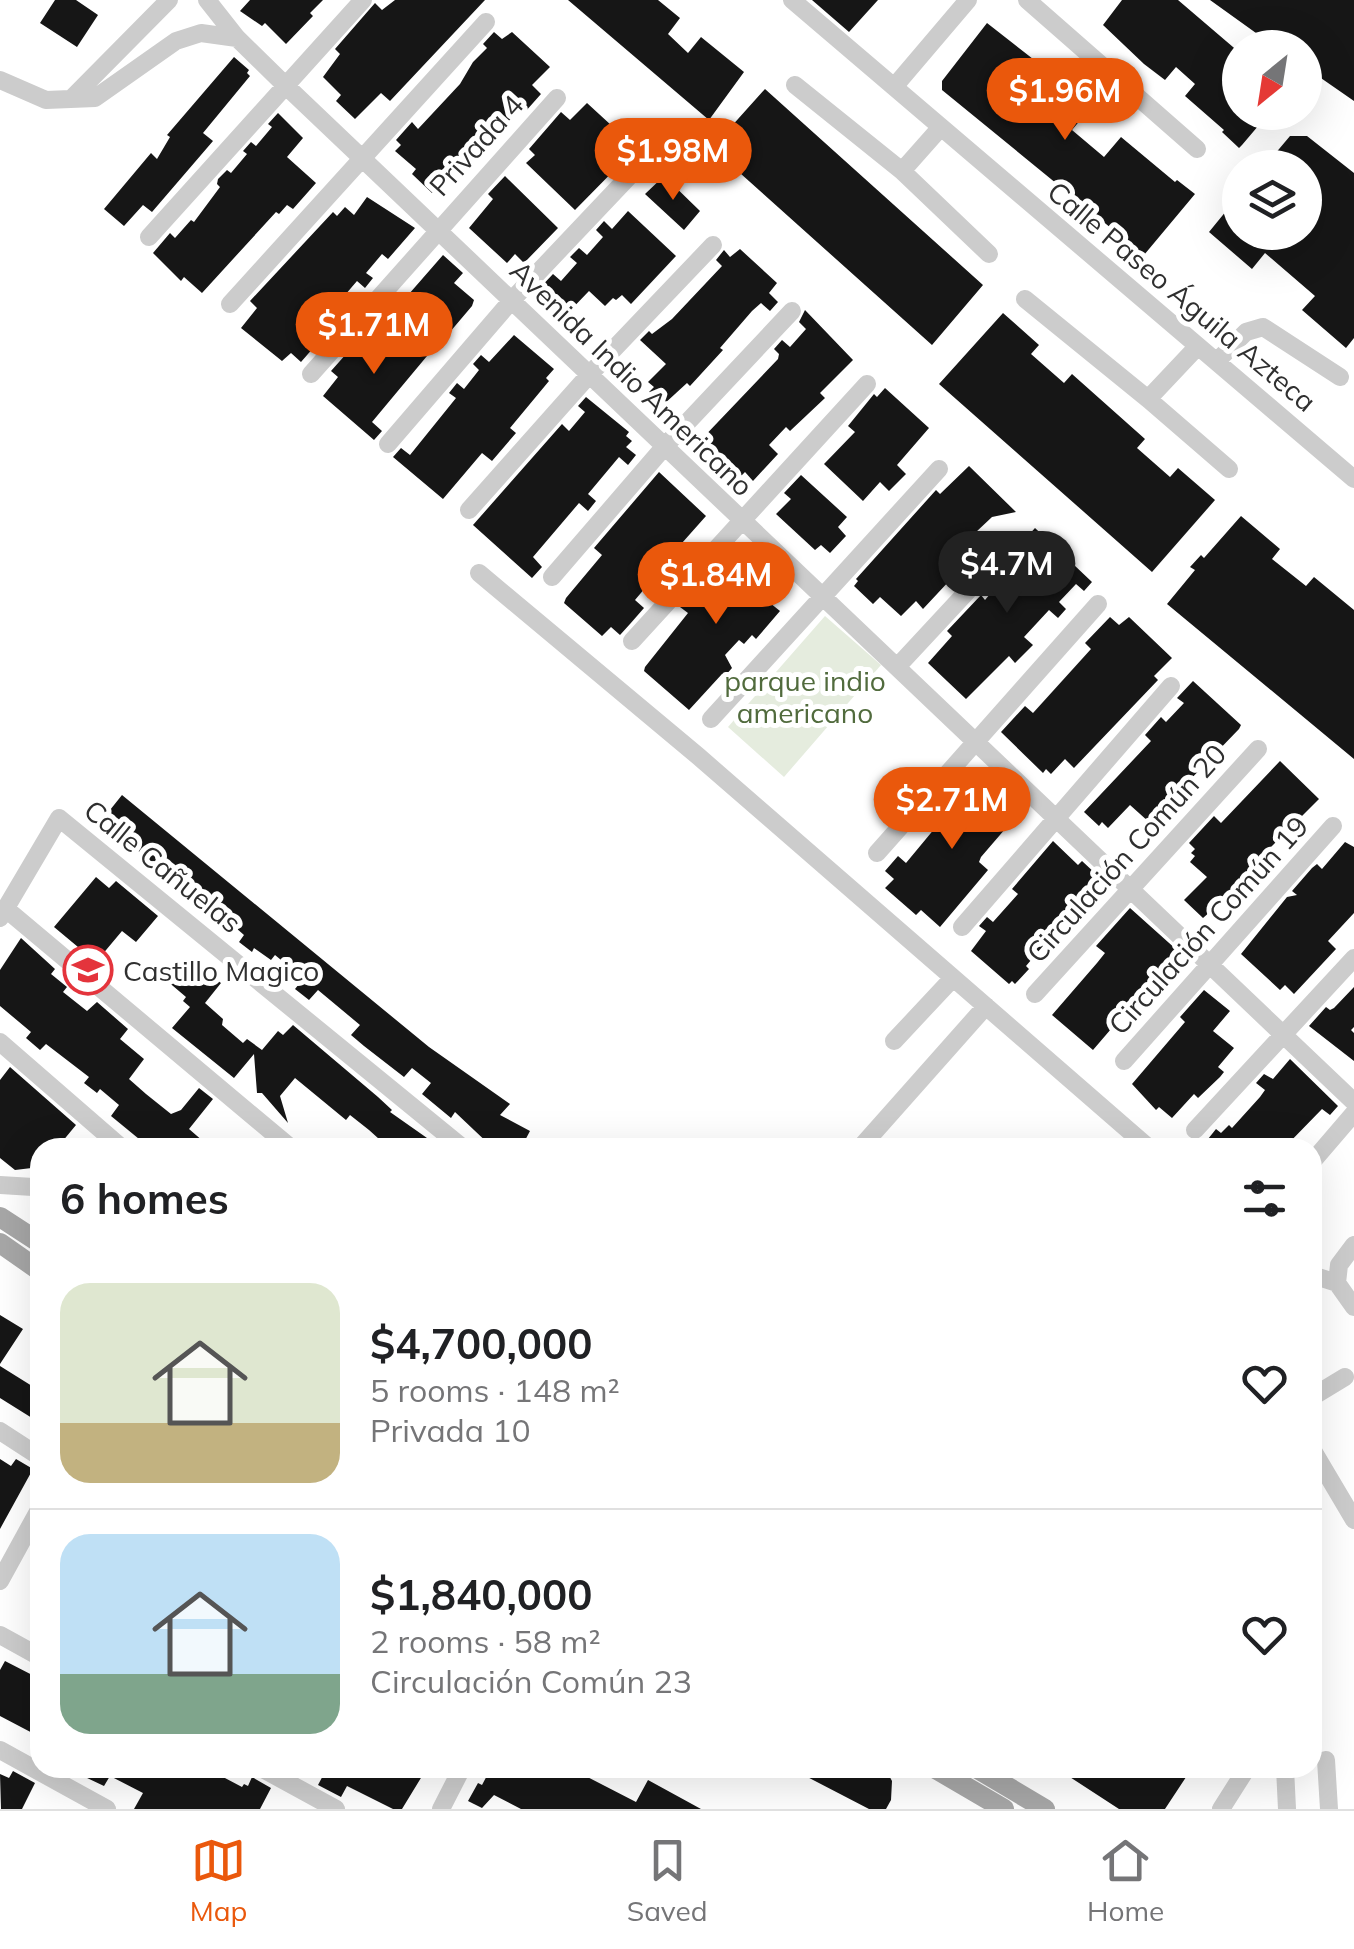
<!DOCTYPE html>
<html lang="en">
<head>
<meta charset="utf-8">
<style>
	body { margin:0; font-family:Mulish,sans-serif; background:#f6f6f6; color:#202124; height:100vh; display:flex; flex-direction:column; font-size:38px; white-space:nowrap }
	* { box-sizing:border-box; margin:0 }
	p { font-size:32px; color:#757577 }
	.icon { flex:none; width:55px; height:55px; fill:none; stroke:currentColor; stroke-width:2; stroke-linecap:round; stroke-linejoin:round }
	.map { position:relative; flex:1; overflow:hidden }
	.drawer { position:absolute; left:30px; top:1138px; width:1292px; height:640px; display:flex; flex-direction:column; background:#fff; border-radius:30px; box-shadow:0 10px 40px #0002 }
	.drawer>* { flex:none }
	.needle { width:65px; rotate:210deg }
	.controls { position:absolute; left:1222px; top:30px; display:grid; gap:20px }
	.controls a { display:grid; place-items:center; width:100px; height:100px; border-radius:50%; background:#fff; box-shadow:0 10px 40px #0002; font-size:50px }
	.price { position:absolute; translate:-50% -85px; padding:0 22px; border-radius:35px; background:#ea580c; color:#fff; font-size:32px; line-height:65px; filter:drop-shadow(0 2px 5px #0008) }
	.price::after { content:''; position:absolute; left:50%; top:60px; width:30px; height:22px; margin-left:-15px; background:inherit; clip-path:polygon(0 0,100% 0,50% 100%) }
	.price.on { background:#222; color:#fff }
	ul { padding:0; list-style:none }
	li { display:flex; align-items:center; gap:30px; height:250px; padding:0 30px }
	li+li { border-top:2px solid #e0e0e0 }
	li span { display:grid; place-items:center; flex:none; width:280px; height:200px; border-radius:30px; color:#555 }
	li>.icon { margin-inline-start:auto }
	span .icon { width:120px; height:120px; fill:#fffc; stroke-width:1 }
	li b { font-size:42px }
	h2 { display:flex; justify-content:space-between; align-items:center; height:120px; padding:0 30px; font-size:42px }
	.tab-bar { display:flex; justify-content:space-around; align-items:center; height:140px; border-top:2px solid #e0e0e0; background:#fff; font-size:28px; color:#757577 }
	.tab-bar a { display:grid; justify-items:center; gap:5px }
	.tab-bar .on { color:#ea580c }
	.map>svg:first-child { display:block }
	.green { fill:#e5ecde }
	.building { fill:#161616 }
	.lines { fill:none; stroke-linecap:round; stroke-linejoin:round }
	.minor { stroke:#ccc; stroke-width:18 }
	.major { stroke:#a7a7a7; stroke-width:20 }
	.labels { text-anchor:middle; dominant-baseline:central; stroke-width:10; stroke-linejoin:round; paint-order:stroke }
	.street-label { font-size:28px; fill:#2f2f2f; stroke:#fff }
	.park-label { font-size:28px; fill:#516b3d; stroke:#fff }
	.poi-label { font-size:28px; fill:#2f2f2f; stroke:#fff; text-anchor:start }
</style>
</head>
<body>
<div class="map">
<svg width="1354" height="1809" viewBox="0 0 1354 1809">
	<rect width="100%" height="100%" fill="#fff"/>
	<!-- green -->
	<path class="green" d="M825 616 881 665 784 777 728 727Z"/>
	<!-- building -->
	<path class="building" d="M55 0H76L98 15 77 47 40 23Z
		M250 0H323L310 13 313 16 286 44 265 23 262 26 240 11Z
		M395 0H485L390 101 381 93 355 119 336 101 341 95 323 77 340 54 335 49 375 3 382 10Z
		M568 0H658L680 18 668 34 688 53 701 37 744 72 709 120Z
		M812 0H878L849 32Z
		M1122 0H1178L1240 53V112H1270L1242 145 1239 148 1222 132 1224 130 1185 96 1195 84 1176 67 1165 80 1144 64 1103 25Z
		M1210 0H1354V101L1305 67V48H1277Z
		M987 23 1033 59 1009 85 1016 96 1029 103 1037 94 1045 100 1059 81 1091 107 1072 130 1104 157 1121 137 1175 182 1177 180 1195 194 1144 255 942 90V81Z
		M494 32 502 39 512 32 550 67 532 85 541 94 525 112 520 107 485 151 479 145 476 149 474 147 448 173 454 178 445 187 441 183 432 193 412 174 416 169 395 151 401 145 396 140 412 122 418 129 460 84 473 62 487 48 483 44Z
		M234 57 249 70 247 73 250 76 203 133 213 141 152 212 143 205 124 226 104 209 151 153 157 159 170 137 167 135Z
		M765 89 983 285 932 345 712 148Z
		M587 103 636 148 575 210 526 163 535 155 529 149 561 112 570 120Z
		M278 113 303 138 287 157 316 183 293 209 287 205 279 214 276 212 202 293 184 277 181 281 153 253 170 233 175 238 191 220 194 222 220 187 217 184 218 179 227 170 231 173 247 154 243 151 251 142 256 146 272 127 268 124Z
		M1290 136H1307L1354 173V338L1346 348 1302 310 1315 296 1265 253 1252 269 1209 232 1240 194V232H1305V168H1263Z
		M505 176 558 228 524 263 515 254 507 263 469 228 493 199 488 194Z
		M664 176 700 211 684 230 645 194Z
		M367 197 415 228 388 259 382 254 366 273 373 278 365 288 357 281 333 309 341 316 301 362 291 353 282 361 241 328 257 308 250 301 333 212 337 216 345 207 354 215Z
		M628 211 676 256 631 304 622 295 616 300 613 298 605 306 589 291 564 317 536 292 553 274 561 281 577 263 570 257 579 248 587 255 603 237 596 230 604 221 612 229Z
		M740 249 777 283 769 293 778 302 770 311 761 303 752 311 720 348 723 350 690 386 687 383 663 405 649 392 654 387 648 382 666 364 640 340 649 331 652 334 672 319 722 266 716 260 724 250 730 257Z
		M443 255 463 273 454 283 474 300 472 306 444 339 402 302Z
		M805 310 853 360 820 393 825 398 790 431 786 427 769 445 778 454 753 481 745 472 736 481 697 444 778 359 779 354 774 349 782 340 790 347 806 329 799 322Z
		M1003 313 1039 345 1031 354 1064 383 1072 374 1145 439 1137 448 1170 477 1178 468 1215 500 1152 572 939 384Z
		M388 321 427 356 372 422 382 431 374 440 323 396 338 377 331 371 347 353 351 357 355 352 357 355Z
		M514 335 554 369 546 378 549 381 510 428 516 433 492 461 482 453 443 499 393 457 401 448 410 455 456 398 449 393 457 383 464 389 479 370 473 364 481 355 489 362Z
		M885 388 929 428 897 465 906 474 889 491 880 482 863 501 824 464 855 432 848 426 874 394 877 397Z
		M586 397 629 432 626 436 632 441 626 447 636 455 628 465 619 457 588 494 596 501 588 511 579 503 533 557 542 567 532 578 473 525 562 424 569 431 585 412 578 406Z
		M969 466 1016 512 992 517 975 533 955 555 965 564 923 609 916 601 901 616 880 597 873 604 854 586 858 581 856 579 936 490 940 494Z
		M659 472 706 516 674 552 684 561 680 566 660 589 651 581 635 600 644 608 630 624 620 635 611 627 602 636 564 603 566 598 602 555 594 548Z
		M801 475 847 517 838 527 846 536 830 553 821 545 815 550 776 514 791 499 784 493Z
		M1241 516 1280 549 1272 559 1306 586 1314 577 1354 610V759L1167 604 1195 570 1190 567 1201 555 1204 558Z
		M1035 528 1092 582 1084 591 1076 584 1059 602 1066 609 1058 618 1049 610 1024 637 1033 645 1015 663 1009 656 966 699 928 663 952 636 947 631 981 595 985 600 1001 581 997 577 1006 568 1010 573 1027 555 1022 550 1026 538Z
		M750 545 766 561 762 564 786 584 770 603 780 611 756 639 752 635 744 644 739 640 725 655 732 668 725 676 722 674 689 710 644 671 645 667 688 613 680 607 714 570 721 577Z
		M1110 617 1119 625 1129 617 1172 658 1154 676 1158 680 1074 768 1065 759 1051 774 1046 769 1043 773 1001 732 1025 706 1033 713 1091 649 1085 643Z
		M1193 681 1241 725 1239 729 1158 813 1167 823 1159 831 1130 805 1108 828 1102 822 1099 826 1084 812 1151 741 1145 735 1161 717 1166 722 1184 703 1177 698Z
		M1280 761 1319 799 1267 851 1261 861 1268 868 1235 903 1228 896 1203 918 1184 900 1207 877 1190 862 1195 856 1191 853 1195 849 1189 843 1214 816 1221 823Z
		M987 770 1003 791 998 797 1018 814 981 857 979 862 988 870 940 927 921 910 916 915 885 888 894 879 885 871 898 856 906 863 945 816 936 808 944 799 951 805 960 790 968 793Z
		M122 795 429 1047 510 1104 500 1115 530 1131 521 1148H493L455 1112 451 1118 422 1094 431 1083 412 1068 404 1077 364 1046 351 1035 360 1025 318 990 309 1000 295 989 303 979 298 974 275 955 271 960 254 948 252 952 239 942 244 935 203 899 196 907 144 864 149 859 122 839 125 836 117 830 120 827 106 815Z
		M1053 841 1078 865 1082 861 1110 887 1099 900 1095 896 1079 915 1075 911 1070 914 1026 966 1029 969 1015 984 1012 981 1009 984 971 951 986 931 979 926 987 917 993 922 1018 894 1012 889Z
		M1345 842 1354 847V913L1328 941 1336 949 1294 994 1285 985 1280 990 1241 954 1287 897 1297 895 1292 891 1312 868 1317 864 1322 869Z
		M96 877 109 888 116 881 158 916 136 942 122 931 96 962 54 927Z
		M1130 908 1178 951 1093 1050 1052 1015 1097 963 1105 953 1096 946Z
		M21 938 55 969 51 974 67 987 63 992 87 1011 97 1002 128 1029 120 1039 144 1059 129 1079 146 1094 171 1114 181 1110 199 1088 213 1099 189 1129 211 1148H150L111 1116 119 1105 100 1089 97 1093 84 1083 89 1077 46 1044 40 1050 26 1038 31 1032 0 1006V970Z
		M192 962 221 983 205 1003 223 1019 222 1025 243 1043 247 1039 262 1050 278 1031 283 1035 293 1025 378 1097 392 1110 390 1112 427 1138 419 1148H372L379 1139 369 1130 350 1115 346 1120 295 1078 280 1096 288 1123 262 1093H257L254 1054 234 1078 172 1028 190 1007 183 1001 186 997 166 980 181 964 187 968Z
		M1354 987V1027L1351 1030 1354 1033V1061L1309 1026 1326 1007 1330 1010 1334 1008Z
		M1204 990 1230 1011 1213 1031 1234 1048 1218 1067 1224 1072 1220 1077 1198 1098 1194 1094 1172 1118 1159 1107 1156 1110 1132 1084 1185 1022 1180 1017Z
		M1290 1059 1338 1106 1330 1115 1322 1109 1284 1148H1208L1213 1143 1208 1139 1216 1129 1221 1133 1229 1125 1232 1128 1260 1097 1265 1090 1256 1083 1264 1074 1273 1079Z
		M10 1067 76 1125 57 1148H40V1167L15 1170 0 1158V1080Z
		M0 1315 23 1329 0 1364Z
		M0 1366 40 1391V1423L0 1398Z
		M0 1459 11 1466 16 1459 33 1469 0 1529Z
		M5 1661 40 1679V1737L0 1716V1670Z
		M90 1768 173 1770 174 1768H206L242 1787 244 1784 248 1786 252 1777 271 1788 260 1809H134L143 1793 110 1776 104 1786 85 1777Z
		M327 1768H427L402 1809H393L347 1786 341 1797 318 1785Z
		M491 1768H570L636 1802 648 1780 701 1809H521L494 1795 482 1808 468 1801 478 1783 482 1785Z
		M790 1768H885L892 1781 891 1800 886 1809H869Z
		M1056 1768H1192L1165 1809H1119Z
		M13 1771 35 1783 22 1809H1L0 1774 9 1778Z"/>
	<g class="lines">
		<!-- minor -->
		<path class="minor" d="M207 0 237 38 285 85 1354 1102
			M792 0 1354 479
			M1027 0 1197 149
			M0 80 46 100 95 98 176 41 201 33 237 38
			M795 85 902 171 941 127
			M894 87 968 0
			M71 99 169 0
			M902 171 989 254
			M149 237 363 0
			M1025 299 1148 399 1198 346
			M230 304 486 22
			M1217 361 1246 332 1263 327 1340 377
			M311 374 557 98
			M1148 399 1229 469
			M388 444 511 301 636 169
			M469 510 589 375 713 245
			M479 573 698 756 1149 1148
			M552 577 665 446 792 311
			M632 641 867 384
			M897 667 1014 541
			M711 719 939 469
			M877 853 1098 604
			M6 909 291 1148
			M0 918 59 818 463 1148
			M962 927 1171 686
			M1035 994 1258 749
			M894 1041 953 978
			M0 1042 122 1148
			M1124 1061 1333 826
			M1195 1130 1354 958
			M860 1148 986 1006
			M1312 1162 1354 1113
			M0 1185 33 1187 40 1192
			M1354 1245 1339 1265 1337 1283 1354 1307
			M1312 1275 1337 1283
			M1312 1397 1345 1377
			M0 1431 40 1457
			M1312 1449 1354 1520
			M0 1581 40 1508
			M0 1635 40 1657
			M0 1750 107 1809
			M1326 1760 1329 1809
			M261 1768 336 1809
			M1285 1768 1287 1809
			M441 1809 462 1768
			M1221 1809 1247 1768"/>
		<!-- major -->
		<path class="major" d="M0 1217 40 1243
			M0 1243 40 1271
			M934 1768 1004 1809
			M976 1768 1045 1809"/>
	</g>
	<!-- icons -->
	<defs>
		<g id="school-ring" transform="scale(2.5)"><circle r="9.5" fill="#fff" stroke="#e4343c" stroke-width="1.5"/><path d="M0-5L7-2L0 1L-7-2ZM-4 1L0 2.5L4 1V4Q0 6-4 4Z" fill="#e4343c"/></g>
	</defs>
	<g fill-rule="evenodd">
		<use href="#school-ring" x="88" y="970"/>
	</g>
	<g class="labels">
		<!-- street labels -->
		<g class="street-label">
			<text transform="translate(476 145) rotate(-48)">Privada 4</text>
			<text transform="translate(1182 296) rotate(40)">Calle Paseo Águila Azteca</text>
			<text transform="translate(632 378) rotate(44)">Avenida Indio Americano</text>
			<text transform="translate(1126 853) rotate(-48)">Circulación Común 20</text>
			<text transform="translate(163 866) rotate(39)">Calle Cañuelas</text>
			<text transform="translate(1208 925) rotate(-48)">Circulación Común 19</text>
		</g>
		<!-- park labels -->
		<g class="park-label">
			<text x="805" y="680">parque indio<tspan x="805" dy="32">americano</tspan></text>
		</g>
		<!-- poi labels -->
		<g class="poi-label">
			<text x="123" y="970">Castillo Magico</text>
		</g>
	</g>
</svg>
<div class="controls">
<a><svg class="needle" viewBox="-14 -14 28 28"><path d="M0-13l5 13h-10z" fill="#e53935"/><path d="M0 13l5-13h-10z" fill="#757577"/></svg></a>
<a><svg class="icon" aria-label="layers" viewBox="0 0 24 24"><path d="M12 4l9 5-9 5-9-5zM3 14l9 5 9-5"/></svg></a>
</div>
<b class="price" style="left:1065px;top:143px">$1.96M</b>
<b class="price" style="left:673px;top:203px">$1.98M</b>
<b class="price" style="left:374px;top:377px">$1.71M</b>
<b class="price on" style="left:1007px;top:616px">$4.7M</b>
<b class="price" style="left:716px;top:627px">$1.84M</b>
<b class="price" style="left:952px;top:852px">$2.71M</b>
<section class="drawer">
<h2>6 homes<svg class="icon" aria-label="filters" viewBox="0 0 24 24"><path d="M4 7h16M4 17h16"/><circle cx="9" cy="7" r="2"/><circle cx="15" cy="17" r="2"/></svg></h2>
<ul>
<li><span style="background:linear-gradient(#dfe7d0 70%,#c2b280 0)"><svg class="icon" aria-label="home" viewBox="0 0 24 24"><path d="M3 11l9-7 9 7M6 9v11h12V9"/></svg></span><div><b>$4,700,000</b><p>5 rooms · 148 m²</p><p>Privada 10</p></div><svg class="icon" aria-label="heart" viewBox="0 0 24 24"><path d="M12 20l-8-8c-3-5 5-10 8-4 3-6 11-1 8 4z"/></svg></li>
<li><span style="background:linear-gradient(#bfe0f5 70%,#7fa58c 0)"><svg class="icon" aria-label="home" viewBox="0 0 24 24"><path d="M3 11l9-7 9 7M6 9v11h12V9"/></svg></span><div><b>$1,840,000</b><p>2 rooms · 58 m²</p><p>Circulación Común 23</p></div><svg class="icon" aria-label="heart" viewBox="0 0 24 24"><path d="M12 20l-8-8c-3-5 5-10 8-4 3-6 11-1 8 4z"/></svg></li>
</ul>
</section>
</div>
<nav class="tab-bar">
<a class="on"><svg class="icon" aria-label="map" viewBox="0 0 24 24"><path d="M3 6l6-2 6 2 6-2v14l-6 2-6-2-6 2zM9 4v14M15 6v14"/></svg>Map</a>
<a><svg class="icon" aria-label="saved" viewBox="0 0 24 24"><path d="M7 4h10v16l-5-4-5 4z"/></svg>Saved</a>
<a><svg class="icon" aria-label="home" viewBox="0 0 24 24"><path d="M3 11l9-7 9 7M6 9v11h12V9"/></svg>Home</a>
</nav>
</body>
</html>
